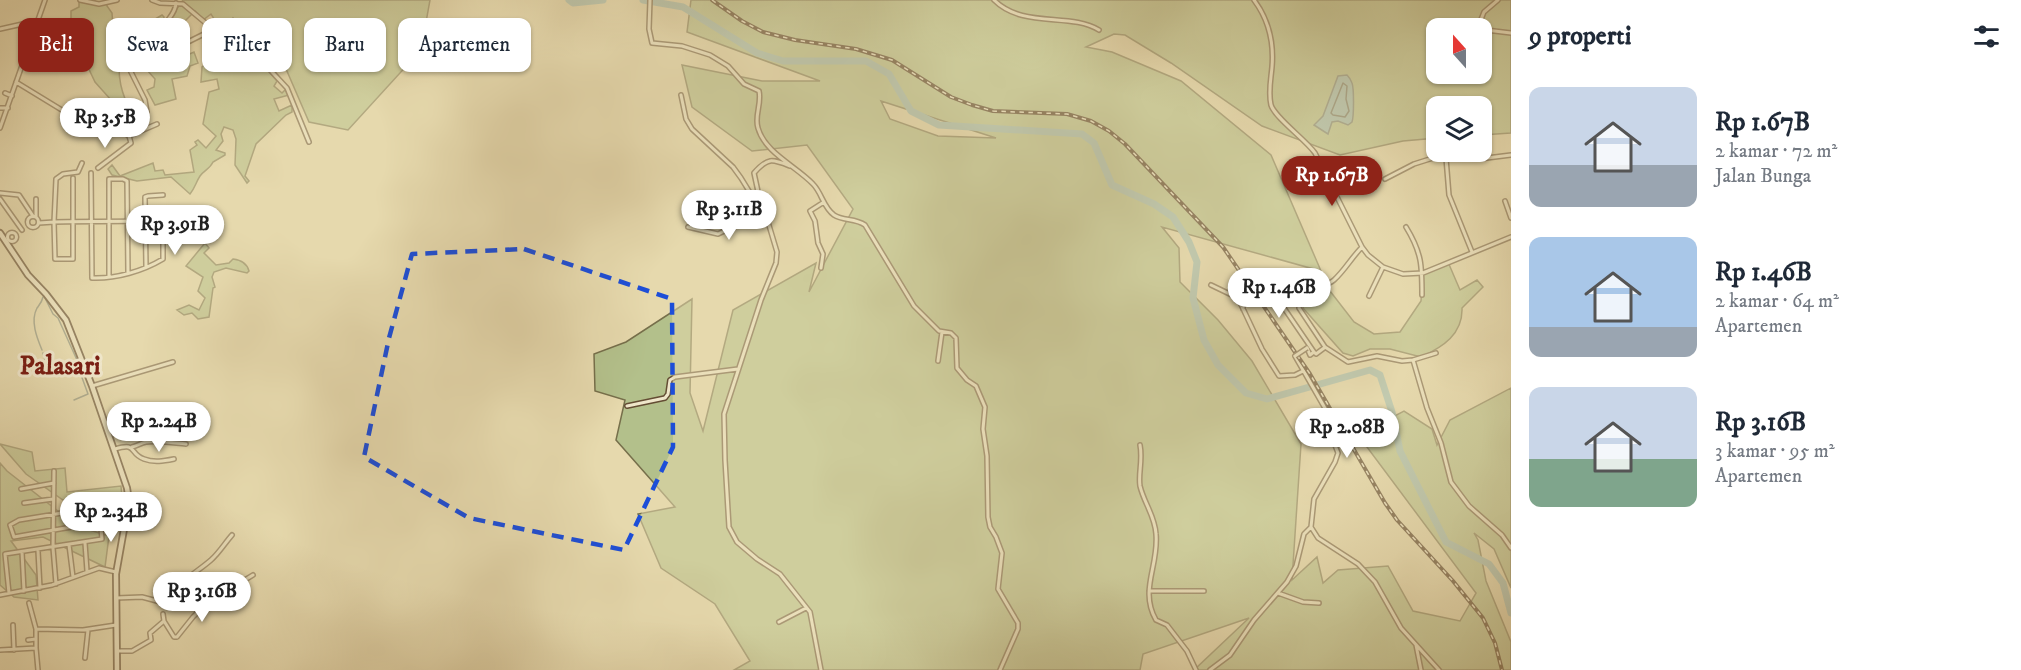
<!DOCTYPE html>
<html lang="id">
<head>
<meta charset="utf-8">
<style>
	body { margin:0; font-family:"IM FELL DW Pica",serif; background:#f2f2f3; color:#1f2937; height:100vh; display:flex; flex-direction:column; font-size:22px; white-space:nowrap }
	* { box-sizing:border-box; margin:0 }
	p { font-size:20px; color:#747a83 }
	.icon { flex:none; width:33px; height:33px; fill:none; stroke:currentColor; stroke-width:2; stroke-linecap:round; stroke-linejoin:round }
	.map { position:relative; flex:1; overflow:hidden }
	.details { display:flex; flex-direction:column; background:#fff; width:510px }
	.details>* { flex:none }
	.guide { position:absolute; left:18px; top:18px; width:570px; height:54px; display:flex; gap:12px }
	.needle { width:39px; rotate:339deg }
	.controls { position:absolute; left:1426px; top:18px; display:grid; gap:12px }
	.controls a { display:grid; place-items:center; width:66px; height:66px; border-radius:12px; background:#fff; box-shadow:0 2px 4px #0004; font-size:30px }
	.price { position:absolute; translate:-50% -51px; padding:0 14px; border-radius:21px; background:#fff; color:#222; font-size:20px; line-height:39px; filter:drop-shadow(0 2px 3px #0008) }
	.price::after { content:''; position:absolute; left:50%; top:36px; width:18px; height:14px; margin-left:-9px; background:inherit; clip-path:polygon(0 0,100% 0,50% 100%) }
	.price.on { background:#8f2418; color:#fff }
	ul { padding:0; list-style:none }
	li { display:flex; align-items:center; gap:18px; height:150px; padding:0 18px }
	li span { display:grid; place-items:center; flex:none; width:168px; height:120px; border-radius:12px; color:#555 }
	li>.icon { margin-inline-start:auto }
	span .icon { width:72px; height:72px; fill:#fffc; stroke-width:1 }
	li b { font-size:26px }
	h2 { display:flex; justify-content:space-between; align-items:center; height:72px; padding:0 18px; font-size:26px }
	.pill { padding:0 21px; border-radius:12px; background:#fff; box-shadow:0 2px 4px #0004; font-size:21px; line-height:54px }
	.pill.on { background:#8f2418; color:#fff }
	main { display:flex; flex:1; min-height:0 }
	.map>svg:first-child { display:block }
	.green { fill:#b3c08b; stroke:#766f4b; stroke-width:1.5; fill-rule:evenodd }
	.water { fill:#98b9b2; stroke:#727b6f; stroke-width:1.5 }
	.lines { fill:none; stroke-linecap:round; stroke-linejoin:round }
	.shore { stroke:#686c5e; stroke-width:1.5 }
	.stream { stroke:#727b6f; stroke-width:1.5 }
	.river { stroke:#98b9b2; stroke-width:7 }
	.minor-casing { stroke:#644d34; stroke-width:6 }
	.secondary-casing { stroke:#381e0b; stroke-width:8 }
	.minor { stroke:#efe6ca; stroke-width:3 }
	.secondary { stroke:#efe6ca; stroke-width:4.5 }
	.rail-casing { stroke:#381e0b; stroke-width:4 }
	.rail { stroke:#efe6ca; stroke-width:1.5; stroke-dasharray:4.5; stroke-linecap:butt }
	.minor-bridge-casing { stroke:#644d34; stroke-width:6; stroke-linecap:butt }
	.minor-bridge { stroke:#efe6ca; stroke-width:3 }
	.marked { fill:none; stroke:#1d4ed8; stroke-width:4.5; stroke-dasharray:12 8; stroke-linejoin:round }
	.labels { text-anchor:middle; dominant-baseline:central; stroke-width:6; stroke-linejoin:round; paint-order:stroke }
	.quarter-label { font-size:26px; font-weight:bold; fill:#7a1f14; stroke:#efe6ca }
</style>
</head>
<body>
<main>
<div class="map">
<svg width="1511" height="670" viewBox="0 0 1511 670">
	<rect width="100%" height="100%" fill="#e6d9ad"/>
	<filter id="stains"><feTurbulence type="fractalNoise" baseFrequency=".00333" numOctaves="4"/><feColorMatrix values="0 0 0 0 .2 0 0 0 0 .09 0 0 0 0 .02 0 0 0 .5 -.17"/></filter>
	<radialGradient id="worn" r=".72"><stop offset=".6" stop-color="#630" stop-opacity="0"/><stop offset="1" stop-color="#630" stop-opacity=".3"/></radialGradient>
	<!-- green -->
	<path class="green" d="M79 0H95V2L107 3V6L112 13 113 27 118 31 130 35 133 28 151 26 155 19 162 15 164 17 163 22 167 23 183 0H430L421 50 348 130 309 122 283 62 233 18 223 33 211 14 203 20 195 11 174 32 170 41 155 46 157 59 176 60 194 52 198 63 190 66 187 76 172 79 176 99 155 105 147 90 154 87 155 79 129 50 120 54C117 77 121 93 132 114L138 112 144 130 132 137 128 129H107L109 120H113L120 110 95 82 85 61 78 56 70 29 75 25 71 21V11L79 7Z
		M691 0H1511V133L1482 135V106H1437V138L1403 141 1340 155 1262 126 1171 63 1125 35 1114 34 1086 47 1112 52 1181 81 1271 155 1321 271 1162 227 1179 248 1180 282 1218 320 1252 361 1301 444 1292 580 1317 557 1323 583 1338 570 1388 566 1413 611 1460 621 1476 593 1358 435 1404 411 1432 429 1437 445 1450 420 1511 388V588L1494 549 1474 533 1478 540 1486 581 1511 642V670H1194L1249 618 1143 654 1140 670H734L750 661 715 604 661 568 638 514 675 507 616 440 625 400 595 391 594 354 626 342 692 299 690 393 703 431 733 310 816 263 809 292 853 209 807 145 752 151 692 107 682 65 762 81H820L687 32ZM1437 28H1482V74H1437ZM881 101 996 138 938 136 890 119Z
		M212 47 218 60 248 47 277 81 274 86 282 93 286 89 289 95 274 99 279 111 292 105V112L286 115 256 144 245 176 249 181 247 183 235 165 236 139 233 130 224 127 221 134 223 141 216 150 225 153V155L213 162C210 169 204 170 200 176 196 182 195 188 190 194L171 177 137 181 112 175 108 169 112 165 120 176 153 163 155 171 163 170 165 175 194 172 190 150 197 145 195 142 198 140 206 148 216 136 203 124 209 92 219 89 217 79 201 82 202 67 209 62 205 50Z
		M205 243 209 248 204 253 216 265 229 263 233 259C241 260 247 263 249 271L247 273 226 268 214 272 212 277 215 287 213 288 209 317 198 319 192 313 184 315 177 310 189 305 199 310 205 298 198 291 203 277 186 266Z
		M1448 262 1460 290 1477 280 1483 287 1462 308C1463 334 1443 347 1421 357L1390 349H1370L1353 356 1343 353 1303 308C1306 293 1316 290 1330 291L1354 322 1374 334 1400 332 1421 301 1423 273Z
		M0 444 32 452 35 471 65 468 67 492 121 486 123 509 63 500 26 474Z
		M0 463 7 471 77 526 109 536 105 567 43 537 11 541 36 575 38 600 14 597 0 585Z"/>
	<!-- water -->
	<path class="water" d="M1347 75C1349 77 1351 80 1352 83 1354 88 1354 116 1352 122L1348 125 1338 121 1332 122 1328 134 1314 125 1323 116 1338 76Z"/>
	<g class="lines">
		<!-- shore -->
		<path class="shore" d="M1343 83 1347 86 1346 99 1349 111 1345 117 1333 115 1331 113Z"/>
		<!-- stream -->
		<path class="stream" d="M42 292 53 314 58 318 77 360
			M42 350C37 338 30 321 37 308 40 304 42 302 43 297
			M43 353 47 367
			M74 400 88 394 77 364"/>
		<!-- river -->
		<path class="river" d="M569 0 573 3 603 0
			M643 0 683 7 757 53 783 61H866L889 74 911 111 939 125 1082 134 1094 143 1112 185 1154 204 1173 217 1189 242 1197 262 1193 298 1204 340 1218 365 1246 393 1267 399 1370 370 1380 375 1392 412 1400 451 1446 542 1489 564 1503 583 1511 613"/>
		<!-- minor casing -->
		<g class="minor-casing">
			<path id="minor" d="M80 0 99 4 117 0
				M152 0 160 3 183 4 233 46 247 45 287 88 309 142
				M650 0 649 29 652 43 682 46 710 55 728 66 744 84 759 91C762 104 754 116 758 128 765 153 796 166 813 184 822 193 823 207 834 215 843 221 855 218 865 225L914 306 939 331 951 333 956 338 957 368 967 380 976 386 985 407 983 429 987 456 988 517 990 527 996 537 1002 553 998 589 1018 623V629L1000 670
				M994 0C1023 29 1070 12 1099 30
				M1254 0C1269 20 1274 43 1272 67 1271 79 1268 92 1271 105 1275 118 1305 139 1315 153L1362 247 1368 255 1383 267 1403 274 1423 273 1511 237
				M1498 0 1484 12 1480 22 1486 30 1511 33
				M176 3C175 20 150 35 139 50V55L180 46 212 30
				M0 29 27 23 36 25
				M140 57 129 68 145 100 147 112
				M16 82 70 115 73 116 92 111 97 117 129 136 157 124
				M5 93 12 96
				M681 95 686 119 692 129 733 167 741 178 768 222 777 252 776 263 761 300 724 414 725 460 729 527 737 542 757 559 780 574 810 612 821 670
				M0 108H8
				M0 128 45 0
				M1446 158 1449 195 1472 252
				M98 168 131 143 129 136
				M91 173 92 278C116 279 143 271 163 259V221
				M73 178V259H55L54 222C103 221 152 221 201 221L213 220 217 214
				M1385 179 1414 164 1433 158 1479 159 1511 155
				M0 193 19 195 33 216
				M0 199 22 230
				M1505 201 1511 218
				M762 210 754 173C768 157 772 159 790 166
				M27.5 222a5.5 5.5 0 1 1 11 0a5.5 5.5 0 1 1-11 0Z
				M36 217V199
				M39 223 54 222 56 179 63 174 78 172 82 163
				M688 227 718 234 741 223 754 225 768 222
				M1406 227C1422 253 1422 266 1422 295
				M7.5 237a4.5 4.5 0 1 1 9 0a4.5 4.5 0 1 1-9 0Z
				M1362 247C1352 257 1345 270 1334 280 1323 290 1302 283 1299 308L1325 347 1348 362 1377 356 1402 361 1413 360 1427 408 1441 443 1451 482 1469 506 1502 535 1511 548
				M146 266 145 197 148 196 163 195
				M821 268 823 254 818 243 815 221 810 211 824 202
				M109 277V179H123L127 181 128 272
				M1211 285 1238 298 1262 349 1279 376 1295 375 1303 371
				M1369 296 1383 267
				M1243 309C1243 297 1247 285 1260 281L1273 292 1314 352 1316 354 1324 348
				M1307 348 1310 355 1314 352
				M1295 356 1330 417 1333 440 1338 453 1335 462 1314 499 1311 527 1318 538 1358 564 1375 582 1401 628 1439 670
				M1413 360 1436 353
				M938 361 942 332
				M92 386 173 362
				M627 406 665 398 668 394 670 380 675 377 738 369
				M1140 445C1143 460 1138 474 1140 486 1144 503 1155 516 1156 534 1159 566 1139 590 1156 620L1167 625 1187 651 1196 670
				M132 447C137 446 141 443 146 442 155 440 177 443 186 444
				M115 449C138 442 128 453 144 459 154 463 164 461 174 459
				M54 471 53 548 56 584
				M21 489 54 483
				M24 503 53 499
				M85 543 87 571
				M69 545 73 577
				M38 551 40 588
				M22 552 24 591
				M1149 591H1204
				M9 593 5 554 102 539 99 507 19 520 10 525 14 537 100 522
				M1278 593 1303 602 1319 603
				M0 595 52 585 99 568 116 572
				M116 598 142 597 172 605C181 577 190 578 211 560 219 553 225 543 232 535
				M29 603 36 629
				M164 621 174 637H177L193 617 207 603 253 575
				M779 622 806 608
				M13 625 14 650
				M28 640 36 639
				M1416 645 1421 670
				M36 648 38 670
				M0 650 36 648V629L83 630 116 625
				M117 651H132L151 640 150 633 164 621 163 614
				M85 658 88 630
				M1210 670 1230 655 1254 620 1287 582 1296 566 1304 534 1311 527"/>
		</g>
		<!-- secondary casing -->
		<g class="secondary-casing">
			<path id="secondary" d="M0 233 28 275 46 294 66 320 92 386 127 488 129 501 116 574 117 670"/>
		</g>
		<!-- minor -->
		<use href="#minor" class="minor"/>
		<!-- secondary -->
		<use href="#secondary" class="secondary"/>
		<!-- rail casing -->
		<g class="rail-casing">
			<path id="rail" d="M712 0 742 21 763 32 795 40 856 49 892 60 951 97 972 105 993 111 1067 114 1091 121 1109 131 1125 144 1223 247 1310 374 1385 503 1397 520 1453 581 1483 618 1495 643 1502 670"/>
		</g>
		<!-- rail -->
		<use href="#rail" class="rail"/>
		<!-- minor-bridge casing -->
		<g class="minor-bridge-casing">
			<path id="minor-bridge" d="M1295 356 1307 348"/>
		</g>
		<!-- minor-bridge -->
		<use href="#minor-bridge" class="minor-bridge"/>
	</g>
	<!-- marked area -->
	<path d="M0 0H1511V670H0ZM524 249 672 299 673 447 624 550 469 518 364 457 389 338 412 254Z" fill="#e6d9ad" fill-opacity=".55" fill-rule="evenodd"/>
	<path class="marked" d="M524 249 672 299 673 447 624 550 469 518 364 457 389 338 412 254Z"/>
	<g class="labels">
		<!-- quarter labels -->
		<g class="quarter-label">
			<text x="60" y="366">Palasari</text>
		</g>
	</g>
	<rect width="100%" height="100%" filter="url(#stains)"/>
	<rect width="100%" height="100%" fill="url(#worn)"/>
</svg>
<div class="controls">
<a><svg class="needle" viewBox="-14 -14 28 28"><path d="M0-13l5 13h-10z" fill="#e53935"/><path d="M0 13l5-13h-10z" fill="#747a83"/></svg></a>
<a><svg class="icon" aria-label="layers" viewBox="0 0 24 24"><path d="M12 4l9 5-9 5-9-5zM3 14l9 5 9-5"/></svg></a>
</div>
<b class="price" style="left:105px;top:149px">Rp 3.5B</b>
<b class="price on" style="left:1332px;top:207px">Rp 1.67B</b>
<b class="price" style="left:729px;top:241px">Rp 3.11B</b>
<b class="price" style="left:175px;top:256px">Rp 3.91B</b>
<b class="price" style="left:1279px;top:319px">Rp 1.46B</b>
<b class="price" style="left:159px;top:453px">Rp 2.24B</b>
<b class="price" style="left:1347px;top:459px">Rp 2.08B</b>
<b class="price" style="left:111px;top:543px">Rp 2.34B</b>
<b class="price" style="left:202px;top:623px">Rp 3.16B</b>
<div class="guide">
<a class="pill on">Beli</a>
<a class="pill">Sewa</a>
<a class="pill">Filter</a>
<a class="pill">Baru</a>
<a class="pill">Apartemen</a>
</div>
</div>
<section class="details">
<h2>9 properti<svg class="icon" aria-label="filters" viewBox="0 0 24 24"><path d="M4 7h16M4 17h16"/><circle cx="9" cy="7" r="2"/><circle cx="15" cy="17" r="2"/></svg></h2>
<ul>
<li><span style="background:linear-gradient(#c9d6e8 65%,#9aa5b1 0)"><svg class="icon" aria-label="home" viewBox="0 0 24 24"><path d="M3 11l9-7 9 7M6 9v11h12V9"/></svg></span><div><b>Rp 1.67B</b><p>2 kamar · 72 m²</p><p>Jalan Bunga</p></div></li>
<li><span style="background:linear-gradient(#a9c7e8 75%,#9aa5b1 0)"><svg class="icon" aria-label="home" viewBox="0 0 24 24"><path d="M3 11l9-7 9 7M6 9v11h12V9"/></svg></span><div><b>Rp 1.46B</b><p>2 kamar · 64 m²</p><p>Apartemen</p></div></li>
<li><span style="background:linear-gradient(#c9d6e8 60%,#7fa58c 0)"><svg class="icon" aria-label="home" viewBox="0 0 24 24"><path d="M3 11l9-7 9 7M6 9v11h12V9"/></svg></span><div><b>Rp 3.16B</b><p>3 kamar · 95 m²</p><p>Apartemen</p></div></li>
</ul>
</section>
</main>
</body>
</html>
